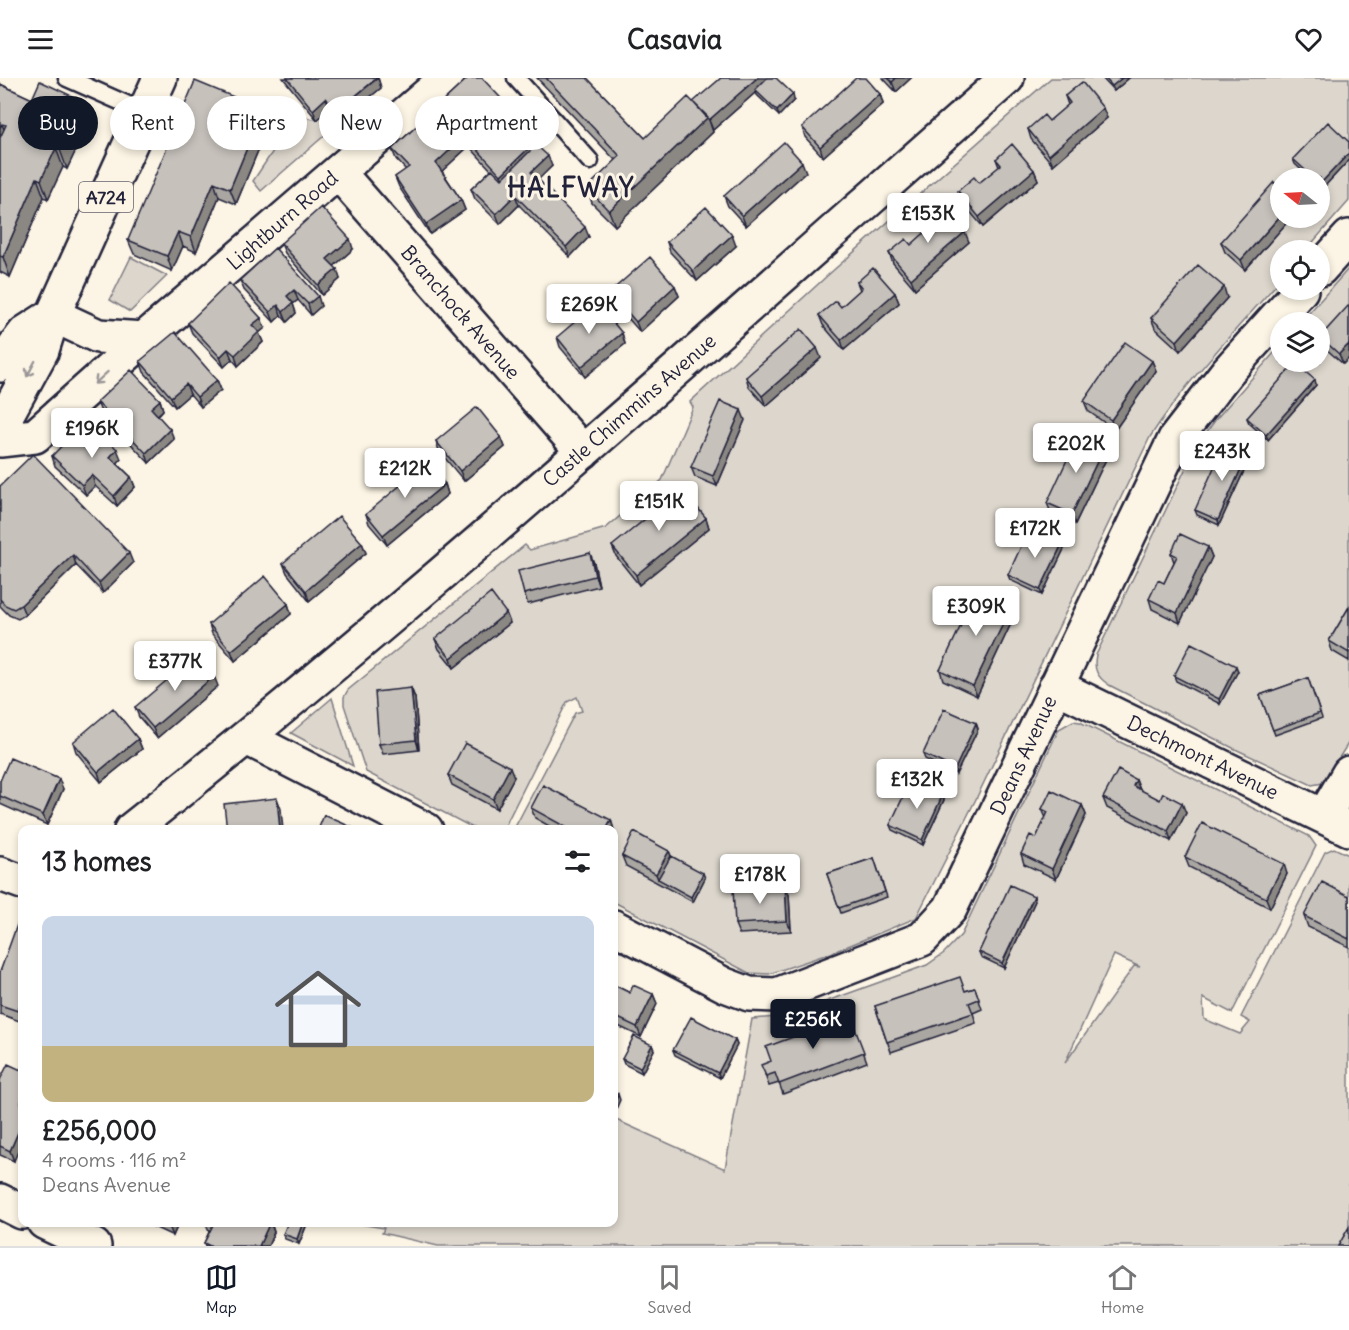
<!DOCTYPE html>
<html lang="en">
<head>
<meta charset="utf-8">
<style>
	body { margin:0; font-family:Delius,sans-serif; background:#f2f2f2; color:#202124; height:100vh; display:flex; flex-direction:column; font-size:22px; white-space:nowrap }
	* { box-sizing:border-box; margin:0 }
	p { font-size:20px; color:#757577 }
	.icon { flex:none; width:33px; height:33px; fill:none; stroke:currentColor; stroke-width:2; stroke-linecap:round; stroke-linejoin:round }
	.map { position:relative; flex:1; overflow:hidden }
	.panel { position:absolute; left:18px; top:747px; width:600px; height:402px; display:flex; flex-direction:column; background:#fff; border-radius:12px; box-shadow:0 3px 9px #0003 }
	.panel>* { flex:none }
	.top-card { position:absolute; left:18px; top:18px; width:600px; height:54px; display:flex; gap:12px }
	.needle { width:39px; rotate:288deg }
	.controls { position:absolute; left:1270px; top:90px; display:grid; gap:12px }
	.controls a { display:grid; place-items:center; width:60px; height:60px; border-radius:50%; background:#fff; box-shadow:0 3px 9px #0003; font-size:30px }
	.price { position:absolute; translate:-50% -51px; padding:0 14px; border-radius:6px; background:#fff; color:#222; font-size:20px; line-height:39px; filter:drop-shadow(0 2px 3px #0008) }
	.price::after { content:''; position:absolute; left:50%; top:36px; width:18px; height:14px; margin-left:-9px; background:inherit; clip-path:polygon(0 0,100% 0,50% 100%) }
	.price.active { background:#111827; color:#fff }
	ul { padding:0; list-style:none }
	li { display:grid; align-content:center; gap:12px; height:318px; padding:0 24px }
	li span { display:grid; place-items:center; height:186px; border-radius:12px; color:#555 }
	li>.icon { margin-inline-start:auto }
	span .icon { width:108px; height:108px; fill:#fffc; stroke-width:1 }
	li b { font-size:26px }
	h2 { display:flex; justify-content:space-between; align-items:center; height:72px; padding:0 24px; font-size:26px }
	.tag { padding:0 21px; border-radius:27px; background:#fff; box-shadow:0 3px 9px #0003; font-size:21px; line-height:54px }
	.tag.active { background:#111827; color:#fff }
	header { display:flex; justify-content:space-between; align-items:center; height:78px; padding:0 24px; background:#fff; font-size:27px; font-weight:700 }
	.tabs { display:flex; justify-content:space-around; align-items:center; height:84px; border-top:2px solid #e0e0e0; background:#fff; font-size:16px; color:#757577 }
	.tabs a { display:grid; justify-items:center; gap:3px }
	.tabs .active { color:#111827 }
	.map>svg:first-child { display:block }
	.green { fill:#dcd6cc; stroke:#7f7c84; stroke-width:1.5; fill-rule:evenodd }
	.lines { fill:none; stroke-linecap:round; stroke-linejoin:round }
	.lane-casing { stroke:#22223b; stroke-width:21 }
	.street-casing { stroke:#22223b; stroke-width:38 }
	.primary-casing { stroke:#22223b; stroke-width:38 }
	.lane { stroke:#fcf5e5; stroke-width:16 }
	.street { stroke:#fcf5e5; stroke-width:33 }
	.primary { stroke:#fcf5e5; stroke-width:33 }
	.wall { fill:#aaa6a1; stroke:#22223b; stroke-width:1.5 }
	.shaded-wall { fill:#8b8783; stroke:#22223b; stroke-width:1.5 }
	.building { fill:#c6c1bb; stroke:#22223b; stroke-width:1.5 }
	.oneway { stroke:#9a9698 }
	.labels { text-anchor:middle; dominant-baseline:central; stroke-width:6; stroke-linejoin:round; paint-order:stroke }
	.shield { fill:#fcf5e5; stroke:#63616e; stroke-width:1.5 }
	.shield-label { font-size:18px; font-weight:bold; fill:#22223b }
	.street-label { font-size:20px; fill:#22223b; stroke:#fcf5e5 }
	.district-label { font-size:26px; font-weight:bold; letter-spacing:1.5px; fill:#22223b; stroke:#fcf5e5 }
</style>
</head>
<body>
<header><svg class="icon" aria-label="menu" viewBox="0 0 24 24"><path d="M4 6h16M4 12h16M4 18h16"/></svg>Casavia<svg class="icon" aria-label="heart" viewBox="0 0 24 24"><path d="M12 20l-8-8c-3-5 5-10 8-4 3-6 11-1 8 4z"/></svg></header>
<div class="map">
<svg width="1349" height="1168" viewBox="0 0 1349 1168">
	<rect width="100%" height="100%" fill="#fcf5e5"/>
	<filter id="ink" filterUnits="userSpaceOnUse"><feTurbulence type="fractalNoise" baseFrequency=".0167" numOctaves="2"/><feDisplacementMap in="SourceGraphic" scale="12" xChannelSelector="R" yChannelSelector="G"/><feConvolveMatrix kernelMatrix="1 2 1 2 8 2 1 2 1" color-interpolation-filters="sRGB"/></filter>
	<g filter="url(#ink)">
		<!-- green -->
		<path class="green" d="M1051 0H1349V123L1306 172H1281V201C1235 253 1188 301 1150 359L976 721 916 840 831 875 769 896 749 895 614 824V752L514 751 575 635 582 633 577 619 567 624 503 752 475 751 366 694 344 627V619L348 612 525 467 530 472 606 450 662 402 693 329 690 324 828 197ZM1281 100H1320V140H1281Z
			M330 30 341 43 261 113 253 103 297 37 317 42Z
			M131 179 167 198 130 234 110 222Z
			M1349 190V664L1323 705 1312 707 1233 670 1109 607C1097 599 1093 591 1096 577L1196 369 1216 341 1281 267V284H1320V244H1301Z
			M332 620 353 688 291 655Z
			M1073 643 1080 644 1309 758 1316 768 1232 935 1203 920 1204 941 1240 956 1250 944 1241 939 1325 774 1334 770 1349 777V1168H438L382 1155 384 1150 354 1145 614 1144V1041L725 1091 752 941 777 939 800 933 927 887 944 875 961 857 1059 651ZM1114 877 1140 889 1134 888 1065 985Z"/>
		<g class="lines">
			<!-- lane casing -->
			<g class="lane-casing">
				<path id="lane" d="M67 0 144 34
					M516 0 590 83"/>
			</g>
			<!-- street casing -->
			<g class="street-casing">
				<path id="street" d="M338 94 583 374
					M1320 191 1349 159
					M53 237 98 258 144 261 447 0
					M0 362 35 358 144 261
					M1056 608 1349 751
					M247 660 426 752
					M1324 738 1349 695
					M131 752C433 513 718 254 1007 0
					M0 796 22 804
					M614 849 725 907 749 916 777 917 922 861 950 831 1175 361 1227 294 1301 212
					M0 1123 22 1134
					M44 1144 94 1168"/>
			</g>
			<!-- primary casing -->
			<g class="primary-casing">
				<path id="primary" d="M0 287 25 255 53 237
					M0 349 42 272 53 237 160 0"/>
			</g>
			<!-- lane -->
			<use href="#lane" class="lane"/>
			<!-- street -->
			<use href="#street" class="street"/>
			<!-- primary -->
			<use href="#primary" class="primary"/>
		</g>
		<!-- wall -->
		<path class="wall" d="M283 0H378L381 10 341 43 330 30 317 42Z
			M468 0 528 49 532 59 527 64 532 71 552 88 538 101 589 159 570 179 519 127 500 146 475 121 471 111 491 92 469 68 442 93 461 122 465 132 430 156 399 109 395 99 406 92 396 81 392 71Z
			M537 0H587L645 60 694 25 721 0 794 22 779 38 757 17 756 14 713 52 712 51 713 54 615 148 592 125 587 110 616 83Z
			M883 0H911L896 14Z
			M1102 0H1129L1114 13Z
			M0 6 32 21 76 20 83 39 71 64 75 74 67 91 63 89 48 121 44 119 10 199 0 194Z
			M880 16 883 26 823 79 805 59 802 49Z
			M1065 18 1107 40 1053 87 1031 61 1028 51 1049 43 1068 27Z
			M263 31 269 46 236 126 219 119 196 174 183 168 172 193 134 176 128 162Z
			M1349 64V82L1322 111 1320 109V100H1310L1295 86 1293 81Z
			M996 81 1034 92 1038 102 983 149 961 123 958 113 979 105 999 89Z
			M806 94 746 148 728 128 724 118Z
			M1281 140H1291L1245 192 1225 174 1221 164Z
			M927 142 969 164 915 211 893 185 889 175 911 167 930 151Z
			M667 164 736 168 697 203 670 174Z
			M281 165 353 171 334 188 340 201 322 217 285 175Z
			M275 170 321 228 311 237 298 222 293 226 296 235 287 244 281 237 274 244 244 212 240 202Z
			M857 204 895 215 899 225 844 272 823 247 819 237 841 229 860 212Z
			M675 208 679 218 640 254 614 224 610 214Z
			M1227 220 1180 273 1155 250 1151 240Z
			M1349 229V280L1343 286 1324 269 1320 259Z
			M188 245 265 250 259 255 263 264 238 288 232 281 224 289 192 255Z
			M622 255 625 266 585 299 560 269 557 259Z
			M821 280 766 328 749 309 746 299Z
			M140 283 217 302 221 312 201 329 190 316 175 329 144 294Z
			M1152 283 1156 293 1115 352 1088 333 1084 323Z
			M1315 302 1316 307 1268 362 1249 345 1247 340Z
			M160 322 163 332 158 338 174 361 149 385 101 334 97 324Z
			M745 342 717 408 695 399 691 389Z
			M501 359 505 369 464 403 439 373 436 363Z
			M1108 377 1075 446 1051 435 1047 425Z
			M52 378 121 381 117 385 131 399 135 409 117 428 95 408 86 417 55 388Z
			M1250 380 1219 447 1197 437 1195 432Z
			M445 406 448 416 387 467 369 446 366 436Z
			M0 408 133 485 103 515 76 487 25 537 18 541 9 537 0 528Z
			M706 440 709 450 639 507 616 478 612 468Z
			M362 465 366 475 309 523 287 495 283 485Z
			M1208 469 1212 479 1180 545 1152 531 1149 521 1164 505 1174 484 1171 475Z
			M1064 471 1042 517 1010 502 1008 497Z
			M594 485 599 508 528 526 524 516Z
			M288 526 291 536 235 583 212 556 209 546Z
			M1012 527 1015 537 977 618 943 602 940 592Z
			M1349 529V583L1332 573 1329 563Z
			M506 535 510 545 454 590 439 571 435 561Z
			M1238 593 1220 626 1176 603 1174 598Z
			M1308 600 1322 640 1275 657 1260 617Z
			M218 608 157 660 139 639 135 629Z
			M411 610 415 620 419 672 383 676 379 666Z
			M976 645 978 651 956 696 925 681 923 676Z
			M138 661 142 671 101 704 76 674 73 664Z
			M448 697 514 699 497 731 452 707Z
			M1136 702 1140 712 1186 735 1171 763 1107 730 1103 720Z
			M0 703 63 711 47 747 0 726Z
			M943 716 944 722 923 767 892 752 890 747Z
			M1082 727 1086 737 1056 801 1024 786 1021 776 1036 760 1046 740 1042 731Z
			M531 730 611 742 614 752H556L535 740Z
			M669 773 671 778 705 800 693 824 626 788 622 778Z
			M1185 779 1287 796 1270 830 1189 789Z
			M874 780 887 819 841 835 827 796Z
			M789 817 791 853 739 856 735 846Z
			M1349 818V869L1308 849 1304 838Z
			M1035 823 1004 890 981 879 979 874Z
			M22 846V944L0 936V894Z
			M614 907 630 915 653 916 657 926 641 959 614 946Z
			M975 910 982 931 973 935 976 945 891 974 875 928 965 913Z
			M850 938 867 984 783 1016 779 1005 769 1008 765 997 771 983Z
			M735 962 737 967 720 1000 675 977 673 972Z
			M652 967 654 972 642 995 624 986 622 981Z
			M0 1002 14 1083 0 1077Z
			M143 1144H179L173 1158Z
			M205 1144H271L274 1154 268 1168H205L204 1165 209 1154Z
			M307 1146 299 1166 285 1161 283 1156Z"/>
		<!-- shaded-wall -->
		<path class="shaded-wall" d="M378 0 381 10 341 43 337 33Z
			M757 0H773L755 12 756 14 713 52 709 42Z
			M896 0H911L896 14 892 4Z
			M1122 0H1129L1114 13 1112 8Z
			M793 16 794 22 779 38 777 33Z
			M880 16 883 26 823 79 820 69Z
			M76 20 83 39 71 64 75 74 67 91 60 72 61 52Z
			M326 20 330 30 317 42 313 32Z
			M1103 30 1107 40 1053 87 1049 77Z
			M263 31 269 46 236 126 230 111Z
			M708 39 713 54 615 148 609 133Z
			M2 46 9 65 6 71 0 56V49Z
			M528 49 532 59 524 67 520 57Z
			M465 58 469 68 440 95 436 85Z
			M531 68 535 79 505 107 501 97Z
			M56 70 63 89 48 121 41 102Z
			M1349 75V82L1322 111 1320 106Z
			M548 78 552 88 535 105 531 94Z
			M802 84 806 94 746 148 742 138Z
			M1034 92 1038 102 983 149 979 139Z
			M37 100 44 119 10 199 3 179Z
			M214 104 219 119 196 174 191 159Z
			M515 117 519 127 500 146 496 136Z
			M461 122 465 132 430 156 426 146Z
			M1281 137V140H1291L1245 192 1241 182Z
			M585 149 589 159 570 179 566 169Z
			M178 154 183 168 172 193 167 178Z
			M965 154 969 164 915 211 911 201Z
			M732 157 736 168 697 203 693 193Z
			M350 161 353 171 331 191 327 181Z
			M337 191 340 201 322 217 318 207Z
			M675 208 679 218 640 254 636 244Z
			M1224 209 1227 220 1180 273 1177 263Z
			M294 212 298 222 293 226 296 235 287 244 283 234 287 218Z
			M895 215 899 225 844 272 841 262Z
			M318 218 321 228 311 237 308 226Z
			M278 227 281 237 274 244 270 234Z
			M261 240 265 250 259 255 263 264 238 288 235 277 252 247Z
			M622 255 625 266 585 299 581 289Z
			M1349 266V280L1343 286 1339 276Z
			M817 270 821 280 766 328 762 318Z
			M228 271 232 281 224 289 220 279Z
			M1152 283 1156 293 1115 352 1111 342Z
			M217 302 221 312 201 329 197 319Z
			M1315 302 1316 307 1268 362 1266 357Z
			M186 306 190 316 175 329 171 319Z
			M160 322 163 332 154 340 151 330Z
			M741 332 745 342 717 408 713 398Z
			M170 351 174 361 149 385 146 375Z
			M501 359 505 369 464 403 460 393Z
			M1105 367 1108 377 1075 446 1072 436Z
			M117 371 121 381 114 389 110 379Z
			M1248 375 1250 380 1219 447 1218 442Z
			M92 397 95 408 86 417 82 407Z
			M131 399 135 409 117 428 114 418Z
			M445 406 448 416 387 467 383 457Z
			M706 440 709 450 639 507 636 497Z
			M362 465 366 475 309 523 306 513Z
			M1062 466 1064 471 1042 517 1040 512Z
			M1208 469 1212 479 1180 545 1177 535Z
			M129 475 133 485 103 515 99 505Z
			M590 475 594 485 599 508 595 498Z
			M73 477 76 487 25 537 21 527Z
			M288 526 291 536 235 583 231 573Z
			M1012 527 1015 537 977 618 973 608Z
			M506 535 510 545 454 590 451 580Z
			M1236 588 1238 593 1220 626 1219 621Z
			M214 598 218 608 157 660 153 650Z
			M411 610 415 620 419 672 416 662Z
			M976 645 978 651 956 696 955 691Z
			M138 661 142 671 101 704 98 694Z
			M510 689 514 699 497 731 493 721Z
			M59 701 63 711 47 747 43 737Z
			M1136 702 1140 712 1133 708Z
			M943 716 944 722 923 767 922 762Z
			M277 720 281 731 283 752H280Z
			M1182 725 1186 735 1171 763 1168 753Z
			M1082 727 1086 737 1056 801 1052 791Z
			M611 742 614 752V754V752H606Z
			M669 773 673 783 658 801 656 796Z
			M1284 786 1287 796 1270 830 1266 820Z
			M703 795 705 800 693 824 691 819Z
			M785 807 789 817 791 853 787 843Z
			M1034 818 1035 823 1004 890 1002 885Z
			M653 916 657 926 641 959 637 949Z
			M22 922V944L18 933Z
			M735 962 737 967 720 1000 718 995Z
			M652 967 654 972 642 995 640 990Z
			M618 1016 620 1022 614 1036V1027Z
			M22 1045V1064L14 1083 10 1073Z
			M171 1144H179L173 1158 169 1148Z
			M270 1144 274 1154 268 1168H259Z
			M303 1144H307V1146L299 1166 297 1161Z"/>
		<!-- building -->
		<path class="building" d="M287 0H377L337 33 326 20 313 32Z
			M468 0H482L528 49 520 57 531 68 501 97 465 58 436 85 461 122 426 146 395 99 409 89 392 71Z
			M546 0H587L645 60 688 19 708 39 609 133 587 110 620 78Z
			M721 0H757L709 42 693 24Z
			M767 0H776L793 16 777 33 755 12Z
			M856 0H866L880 16 820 69 802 49Z
			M888 0H896L892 4Z
			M1105 0H1122L1112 8Z
			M40 3 76 20 61 52 68 55 60 72 56 70 41 102 37 100 3 179 0 178V60L6 47 2 46 0 49V6L32 21Z
			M195 3 263 31 230 111 214 104 191 159 178 154 167 178 128 162Z
			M1082 4 1103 30 1049 77 1028 51 1044 37 1049 43 1070 25 1065 18Z
			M1328 44 1349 64V75L1320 106V100H1314L1293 81Z
			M784 64 802 84 742 138 724 118Z
			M1012 66 1034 92 979 139 958 113 974 99 979 105 1001 87 996 81Z
			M536 67 548 78 531 94 585 149 566 169 515 117 496 136 471 111 492 91 502 101Z
			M1274 104 1281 111V137L1241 182 1221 164Z
			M943 128 965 154 911 201 889 175 906 161 911 167 932 148 927 142Z
			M321 129 350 161 327 181 337 191 318 207 281 165Z
			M706 129 732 157 693 193 667 164Z
			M275 170 318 218 308 226 294 212 287 218 293 225 283 234 278 227 270 234 240 202Z
			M650 179 675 208 636 244 610 214Z
			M1198 187 1224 209 1177 263 1151 240Z
			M873 190 895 215 841 262 819 237 836 223 841 229 862 210 857 204Z
			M229 205 261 240 252 247 259 254 235 277 228 271 220 279 188 245Z
			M597 225 622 255 581 289 557 259Z
			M1348 228 1349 229V266L1339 276 1320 259Z
			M801 251 817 270 762 318 746 299Z
			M175 254 217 302 197 319 186 306 171 319 140 283Z
			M1125 264 1152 283 1111 342 1084 323Z
			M1295 285 1315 302 1266 357 1247 340Z
			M131 292 160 322 151 330 170 351 146 375 97 324Z
			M720 323 741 332 713 398 691 389Z
			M477 329 501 359 460 393 436 363Z
			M86 342 117 371 110 379 131 399 114 418 92 397 82 407 52 378Z
			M1079 356 1105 367 1072 436 1047 425Z
			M1225 365 1248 375 1218 442 1195 432Z
			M33 376 129 475 99 505 73 477 21 527 14 531 5 527 0 521V408Z
			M427 385 445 406 383 457 366 436Z
			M682 411 706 440 636 497 612 468Z
			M339 438 362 465 306 513 283 485Z
			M1029 451 1062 466 1040 512 1008 497Z
			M1180 456 1208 469 1177 535 1149 521 1158 502 1164 505 1177 478 1171 475Z
			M590 475 595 498 524 516 518 493Z
			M265 498 288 526 231 573 209 546Z
			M978 511 1012 527 973 608 940 592Z
			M491 515 506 535 451 580 435 561Z
			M1349 529V575L1329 563Z
			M1191 565 1236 588 1219 621 1174 598Z
			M197 577 214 598 153 650 135 629Z
			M1308 600 1320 635 1273 652 1260 617Z
			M411 610 416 662 379 666 375 614Z
			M113 630 138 661 98 694 73 664Z
			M944 631 976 645 955 691 923 676Z
			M465 665 510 689 493 721 448 697Z
			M10 680 59 701 43 737 0 718V703Z
			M1118 692 1136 702 1133 708 1160 722 1163 715 1182 725 1168 753 1103 720Z
			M911 702 943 716 922 762 890 747Z
			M543 707 611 742 606 752H571L531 730Z
			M1051 712 1082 727 1052 791 1021 776 1030 757 1036 760 1048 734 1042 731Z
			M277 720 280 752H227L224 726Z
			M324 737 358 752H318Z
			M1202 745 1284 786 1266 820 1185 779Z
			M634 754 669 773 656 796 622 778Z
			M671 778 703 795 691 819 658 801Z
			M874 780 885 814 839 830 827 796Z
			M1322 804 1349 818V861L1304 838Z
			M785 807 787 843 735 846 733 810Z
			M1010 807 1034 818 1002 885 979 874Z
			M18 844 22 846V922L18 933 0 927V894Z
			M960 899 965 913 975 910 979 921 969 925 973 935 887 964 875 928Z
			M614 907 630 915 633 907 653 916 637 949 614 938Z
			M850 938 864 974 779 1006 775 995 766 998 761 987 771 983 766 969Z
			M691 939 735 962 718 995 673 972Z
			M634 958 652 967 640 990 622 981Z
			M8 986 21 992 22 989V1021L21 1025 22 1026V1045L10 1073 0 1068V1002Z
			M614 1015 618 1016 614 1027Z
			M161 1144H171L169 1148Z
			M206 1144H270L259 1168H210L204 1165 213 1147Z
			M288 1144H303L297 1161 283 1156Z
			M1349 1149V1168H1338Z"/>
		<!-- one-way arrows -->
		<defs><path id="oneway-shaft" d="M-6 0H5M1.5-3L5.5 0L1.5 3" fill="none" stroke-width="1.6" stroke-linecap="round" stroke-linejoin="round" transform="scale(1.5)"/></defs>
		<g class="oneway">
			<use href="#oneway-shaft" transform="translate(31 291) rotate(118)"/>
			<use href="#oneway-shaft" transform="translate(101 300) rotate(138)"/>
		</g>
	</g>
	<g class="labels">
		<!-- shield labels -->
		<rect class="shield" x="79" y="104" width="54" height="30" rx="4.5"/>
		<g class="shield-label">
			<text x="106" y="119">A724</text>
		</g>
		<!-- street labels -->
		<g class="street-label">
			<text transform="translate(282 142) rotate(-41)">Lightburn Road</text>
			<text transform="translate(461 234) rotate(49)">Branchock Avenue</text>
			<text transform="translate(629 332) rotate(-41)">Castle Chimmins Avenue</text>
			<text transform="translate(1023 677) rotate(-65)">Deans Avenue</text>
			<text transform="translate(1203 679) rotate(26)">Dechmont Avenue</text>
		</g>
		<!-- district labels -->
		<g class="district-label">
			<text x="571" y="109">HALFWAY</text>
		</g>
	</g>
</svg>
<div class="controls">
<a><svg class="needle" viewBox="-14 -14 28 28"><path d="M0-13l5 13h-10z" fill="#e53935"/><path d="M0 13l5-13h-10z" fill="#757577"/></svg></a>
<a><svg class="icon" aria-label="locate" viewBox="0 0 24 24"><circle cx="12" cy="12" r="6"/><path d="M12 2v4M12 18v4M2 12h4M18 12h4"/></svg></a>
<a><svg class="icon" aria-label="layers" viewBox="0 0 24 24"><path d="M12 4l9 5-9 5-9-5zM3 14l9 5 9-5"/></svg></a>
</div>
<b class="price" style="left:928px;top:166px">£153K</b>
<b class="price" style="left:589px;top:257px">£269K</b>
<b class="price" style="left:92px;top:381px">£196K</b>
<b class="price" style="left:1076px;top:396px">£202K</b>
<b class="price" style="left:1222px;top:404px">£243K</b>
<b class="price" style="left:405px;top:421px">£212K</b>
<b class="price" style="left:659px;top:454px">£151K</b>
<b class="price" style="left:1035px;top:481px">£172K</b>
<b class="price" style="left:976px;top:559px">£309K</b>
<b class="price" style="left:175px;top:614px">£377K</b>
<b class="price" style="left:917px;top:732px">£132K</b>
<b class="price" style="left:760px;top:827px">£178K</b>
<b class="price active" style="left:813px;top:972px">£256K</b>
<div class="top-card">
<a class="tag active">Buy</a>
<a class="tag">Rent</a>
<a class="tag">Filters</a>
<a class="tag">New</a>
<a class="tag">Apartment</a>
</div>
<section class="panel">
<h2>13 homes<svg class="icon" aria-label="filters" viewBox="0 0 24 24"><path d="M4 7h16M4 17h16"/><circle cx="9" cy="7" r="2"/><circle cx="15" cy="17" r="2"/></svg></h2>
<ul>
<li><span style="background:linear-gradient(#c9d6e8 70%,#c2b280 0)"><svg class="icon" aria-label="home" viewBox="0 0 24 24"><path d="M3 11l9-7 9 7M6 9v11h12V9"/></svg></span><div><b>£256,000</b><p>4 rooms · 116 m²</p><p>Deans Avenue</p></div></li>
</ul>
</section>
</div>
<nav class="tabs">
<a class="active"><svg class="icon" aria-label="map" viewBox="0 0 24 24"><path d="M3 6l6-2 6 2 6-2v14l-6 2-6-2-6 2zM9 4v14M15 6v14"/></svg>Map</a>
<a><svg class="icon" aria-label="saved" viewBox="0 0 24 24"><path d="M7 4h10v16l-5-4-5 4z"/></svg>Saved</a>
<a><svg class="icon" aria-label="home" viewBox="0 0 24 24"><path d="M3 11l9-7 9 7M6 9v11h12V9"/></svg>Home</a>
</nav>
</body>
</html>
